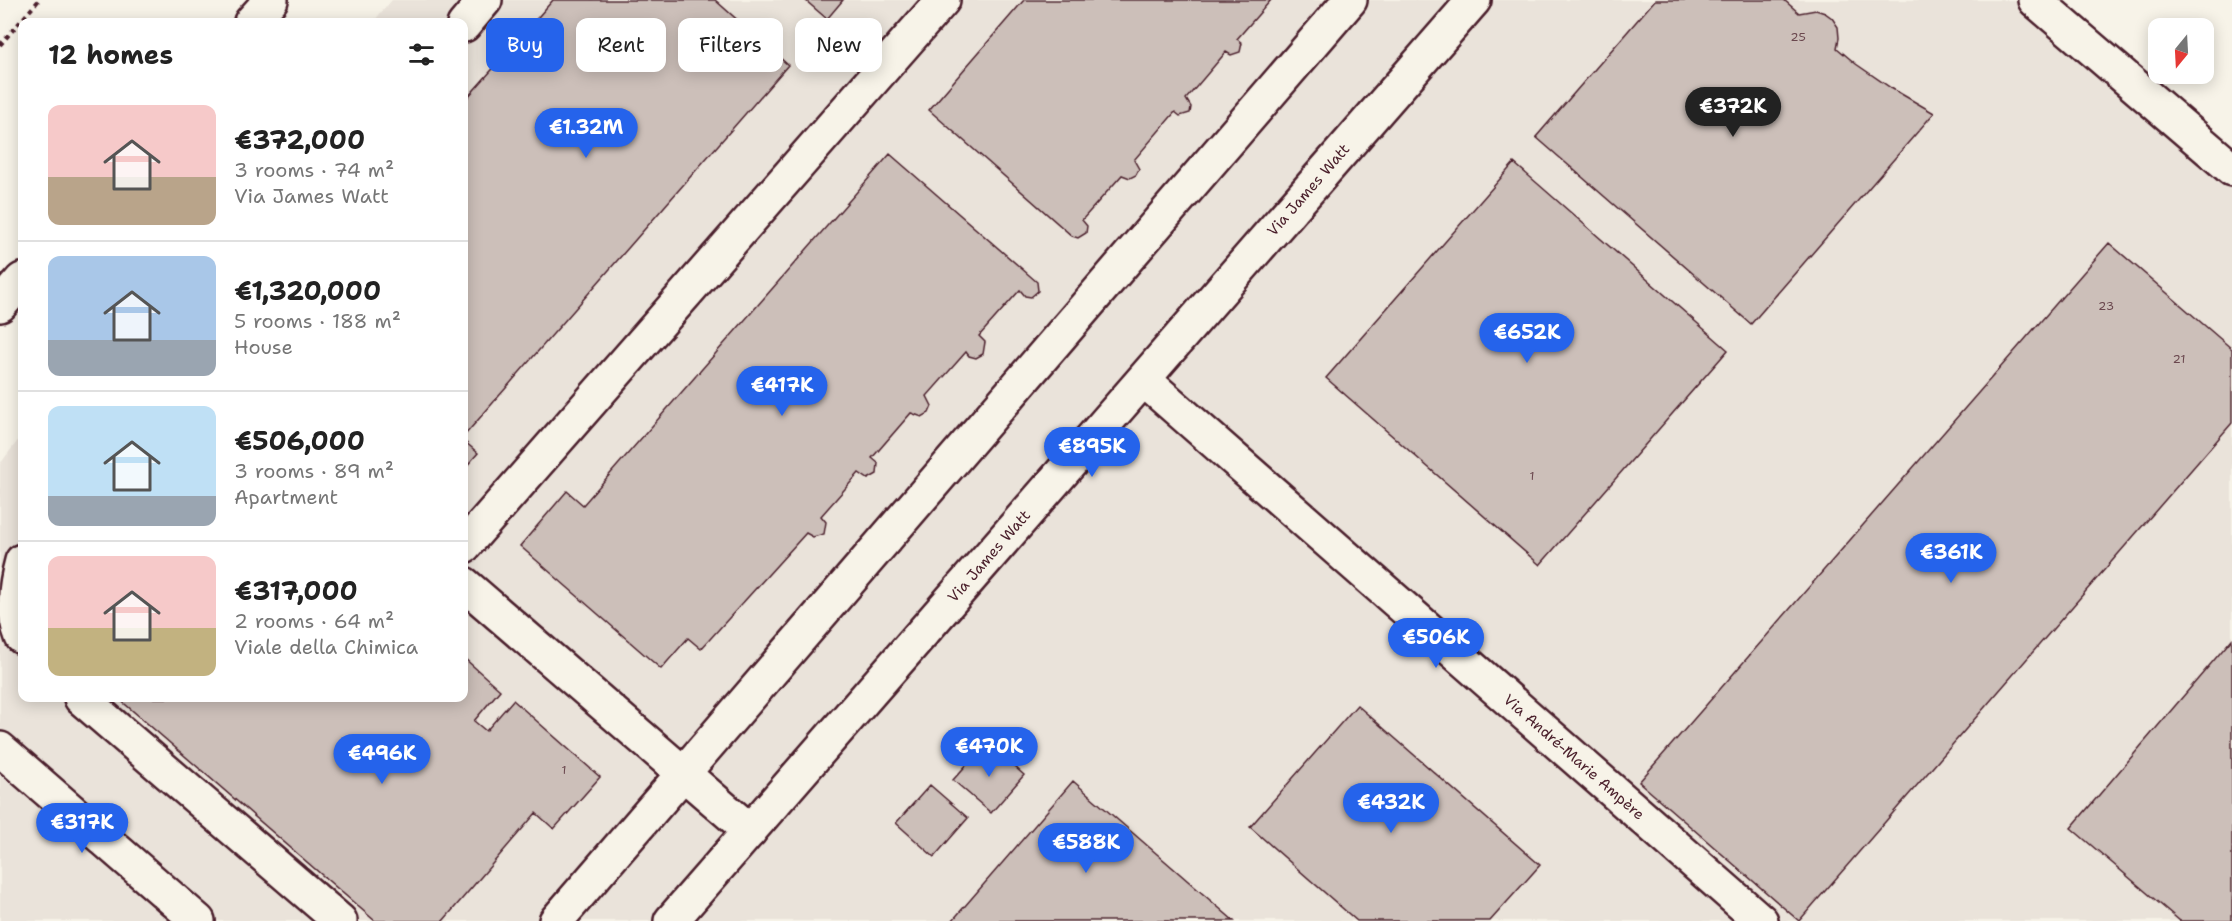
<!DOCTYPE html>
<html lang="en">
<head>
<meta charset="utf-8">
<style>
	body { margin:0; font-family:"Shantell Sans",sans-serif; background:#f2f2f2; color:#222; height:100vh; display:flex; flex-direction:column; font-size:22px; white-space:nowrap }
	* { box-sizing:border-box; margin:0 }
	p { font-size:20px; color:#767676 }
	.icon { flex:none; width:33px; height:33px; fill:none; stroke:currentColor; stroke-width:2; stroke-linecap:round; stroke-linejoin:round }
	.map { position:relative; flex:1; overflow:hidden }
	.drawer { position:absolute; left:18px; top:18px; width:450px; height:684px; display:flex; flex-direction:column; background:#fff; border-radius:12px; box-shadow:0 3px 15px #0003 }
	.drawer>* { flex:none }
	.guide { position:absolute; left:486px; top:18px; width:570px; height:54px; display:flex; gap:12px }
	.needle { width:39px; rotate:198deg }
	.tools { position:absolute; left:2148px; top:18px; display:grid; gap:12px }
	.tools a { display:grid; place-items:center; width:66px; height:66px; border-radius:12px; background:#fff; box-shadow:0 3px 15px #0003; font-size:30px }
	.price { position:absolute; translate:-50% -51px; padding:0 14px; border-radius:21px; background:#2563eb; color:#fff; font-size:20px; line-height:39px; filter:drop-shadow(0 2px 3px #0008) }
	.price::after { content:''; position:absolute; left:50%; top:36px; width:18px; height:14px; margin-left:-9px; background:inherit; clip-path:polygon(0 0,100% 0,50% 100%) }
	.price.on { background:#222; color:#fff }
	ul { padding:0; list-style:none }
	li { display:flex; align-items:center; gap:18px; height:150px; padding:0 30px }
	li+li { border-top:2px solid #e0e0e0 }
	li span { display:grid; place-items:center; flex:none; width:168px; height:120px; border-radius:12px; color:#555 }
	li>.icon { margin-inline-start:auto }
	span .icon { width:72px; height:72px; fill:#fffc; stroke-width:1 }
	li b { font-size:26px }
	h2 { display:flex; justify-content:space-between; align-items:center; height:72px; padding:0 30px; font-size:26px }
	.tag { padding:0 21px; border-radius:12px; background:#fff; box-shadow:0 3px 15px #0003; font-size:21px; line-height:54px }
	.tag.on { background:#2563eb; color:#fff }
	.map>svg:first-child { display:block }
	.built { fill:#eae3da }
	.building { fill:#ccbfb9; stroke:#4a1f2b; stroke-width:1.5 }
	.lines { fill:none; stroke-linecap:round; stroke-linejoin:round }
	.minor-casing { stroke:#4a1f2b; stroke-width:38 }
	.path { stroke:#4a1f2b; stroke-width:4; stroke-dasharray:4.5 4.5; stroke-linecap:butt }
	.minor { stroke:#f7f3e8; stroke-width:33 }
	.labels { text-anchor:middle; dominant-baseline:central; stroke-width:4.5; stroke-linejoin:round; paint-order:stroke }
	.number-label { font-size:12px; fill:#6a474e }
	.street-label { font-size:15px; fill:#4a1f2b; stroke:#f7f3e8 }
</style>
</head>
<body>
<div class="map">
<svg width="2232" height="921" viewBox="0 0 2232 921">
	<rect width="100%" height="100%" fill="#f7f3e8"/>
	<filter id="ink" filterUnits="userSpaceOnUse"><feTurbulence type="fractalNoise" baseFrequency=".0167" numOctaves="2"/><feDisplacementMap in="SourceGraphic" scale="12" xChannelSelector="R" yChannelSelector="G"/><feConvolveMatrix kernelMatrix="1 2 1 2 8 2 1 2 1" color-interpolation-filters="sRGB"/></filter>
	<g filter="url(#ink)">
		<!-- built -->
		<path class="built" d="M392 0H2044L2232 165V921H0V464L22 435V698H464V22H373Z"/>
		<!-- building -->
		<path class="building" d="M553 0H715L788 65 464 436V98L466 99 507 53 502 46 504 39 509 36 518 40Z
			M805 0H843L827 19Z
			M1024 0H1271L1237 39 1242 43 1240 52 1231 55 1226 52 1186 99 1191 107 1190 113 1180 116 1175 112 1134 160 1139 169 1136 175 1130 178 1122 175 1082 220 1087 226 1086 233 1078 238 1072 236 929 110Z
			M1655 0H1784L1799 13 1816 10 1825 13 1832 18 1838 27 1839 38 1837 48 1856 64 1891 88 1934 113 1751 324 1536 137Z
			M890 154 1037 282 1038 291 1031 297 1025 296 1020 290 979 336 985 342 983 354 976 358 969 356 966 352 927 396 932 406 929 413 922 417 911 413 872 458 878 463 877 474 868 479 859 473 821 516 826 522 824 534 813 537 806 533 701 649 688 638 661 669 520 546 567 491 583 505Z
			M1514 163 1728 350 1540 565 1326 378Z
			M2109 243 2232 349V423L1799 921 1639 782Z
			M464 441 478 453 464 469Z
			M2232 639V921H2180L2071 828Z
			M464 658 500 690 474 721 486 731 513 700 600 777 554 829 536 813 443 921H375L118 698H464Z
			M1357 705 1540 865 1490 921H1357L1250 827Z
			M987 742 1024 775 991 813 953 780Z
			M1073 781 1234 921H952Z
			M930 785 968 818 934 857 896 823Z"/>
		<g class="lines">
			<!-- minor casing -->
			<g class="minor-casing">
				<g id="minor">
					<path d="M2035 0 2232 169"/>
					<path d="M251 22 271 0"/>
					<path d="M464 25 485 0"/>
					<path d="M0 305 22 280"/>
					<path id="s1" d="M1144 380 1761 921"/>
					<path d="M464 546 943 0"/>
					<path d="M22 561C15 587 12 612 22 637"/>
					<path d="M464 584 750 831"/>
					<path d="M81 698 340 921"/>
					<path d="M0 749 198 921"/>
					<path d="M556 921 1350 0"/>
					<path id="s2" d="M671 921 1474 0"/>
				</g>
			</g>
			<!-- path -->
			<path class="path" d="M0 45 39 0"/>
			<!-- minor -->
			<use href="#minor" class="minor"/>
		</g>
	</g>
	<g class="labels">
		<!-- number labels -->
		<g class="number-label">
			<text x="1798" y="37">25</text>
			<text x="2106" y="306">23</text>
			<text x="2179" y="359">21</text>
			<text x="1532" y="476">1</text>
			<text x="564" y="770">1</text>
		</g>
		<!-- street labels -->
		<g class="street-label">
			<text stroke="none"><textPath href="#s2" startOffset="970">Via James Watt</textPath></text>
			<text stroke="none"><textPath href="#s2" startOffset="484">Via James Watt</textPath></text>
			<text stroke="none"><textPath href="#s1" startOffset="572">Via André-Marie Ampère</textPath></text>
		</g>
	</g>
</svg>
<div class="tools">
<a><svg class="needle" viewBox="-14 -14 28 28"><path d="M0-13l5 13h-10z" fill="#e53935"/><path d="M0 13l5-13h-10z" fill="#767676"/></svg></a>
</div>
<b class="price on" style="left:1733px;top:138px">€372K</b>
<b class="price" style="left:586px;top:159px">€1.32M</b>
<b class="price" style="left:1527px;top:364px">€652K</b>
<b class="price" style="left:782px;top:417px">€417K</b>
<b class="price" style="left:1092px;top:478px">€895K</b>
<b class="price" style="left:1951px;top:584px">€361K</b>
<b class="price" style="left:1436px;top:669px">€506K</b>
<b class="price" style="left:989px;top:778px">€470K</b>
<b class="price" style="left:382px;top:785px">€496K</b>
<b class="price" style="left:1391px;top:834px">€432K</b>
<b class="price" style="left:82px;top:854px">€317K</b>
<b class="price" style="left:1086px;top:874px">€588K</b>
<div class="guide">
<a class="tag on">Buy</a>
<a class="tag">Rent</a>
<a class="tag">Filters</a>
<a class="tag">New</a>
</div>
<section class="drawer">
<h2>12 homes<svg class="icon" aria-label="filters" viewBox="0 0 24 24"><path d="M4 7h16M4 17h16"/><circle cx="9" cy="7" r="2"/><circle cx="15" cy="17" r="2"/></svg></h2>
<ul>
<li><span style="background:linear-gradient(#f6c9c9 60%,#b9a48a 0)"><svg class="icon" aria-label="home" viewBox="0 0 24 24"><path d="M3 11l9-7 9 7M6 9v11h12V9"/></svg></span><div><b>€372,000</b><p>3 rooms · 74 m²</p><p>Via James Watt</p></div></li>
<li><span style="background:linear-gradient(#a9c7e8 70%,#9aa5b1 0)"><svg class="icon" aria-label="home" viewBox="0 0 24 24"><path d="M3 11l9-7 9 7M6 9v11h12V9"/></svg></span><div><b>€1,320,000</b><p>5 rooms · 188 m²</p><p>House</p></div></li>
<li><span style="background:linear-gradient(#bfe0f5 75%,#9aa5b1 0)"><svg class="icon" aria-label="home" viewBox="0 0 24 24"><path d="M3 11l9-7 9 7M6 9v11h12V9"/></svg></span><div><b>€506,000</b><p>3 rooms · 89 m²</p><p>Apartment</p></div></li>
<li><span style="background:linear-gradient(#f6c9c9 60%,#c2b280 0)"><svg class="icon" aria-label="home" viewBox="0 0 24 24"><path d="M3 11l9-7 9 7M6 9v11h12V9"/></svg></span><div><b>€317,000</b><p>2 rooms · 64 m²</p><p>Viale della Chimica</p></div></li>
</ul>
</section>
</div>
</body>
</html>
